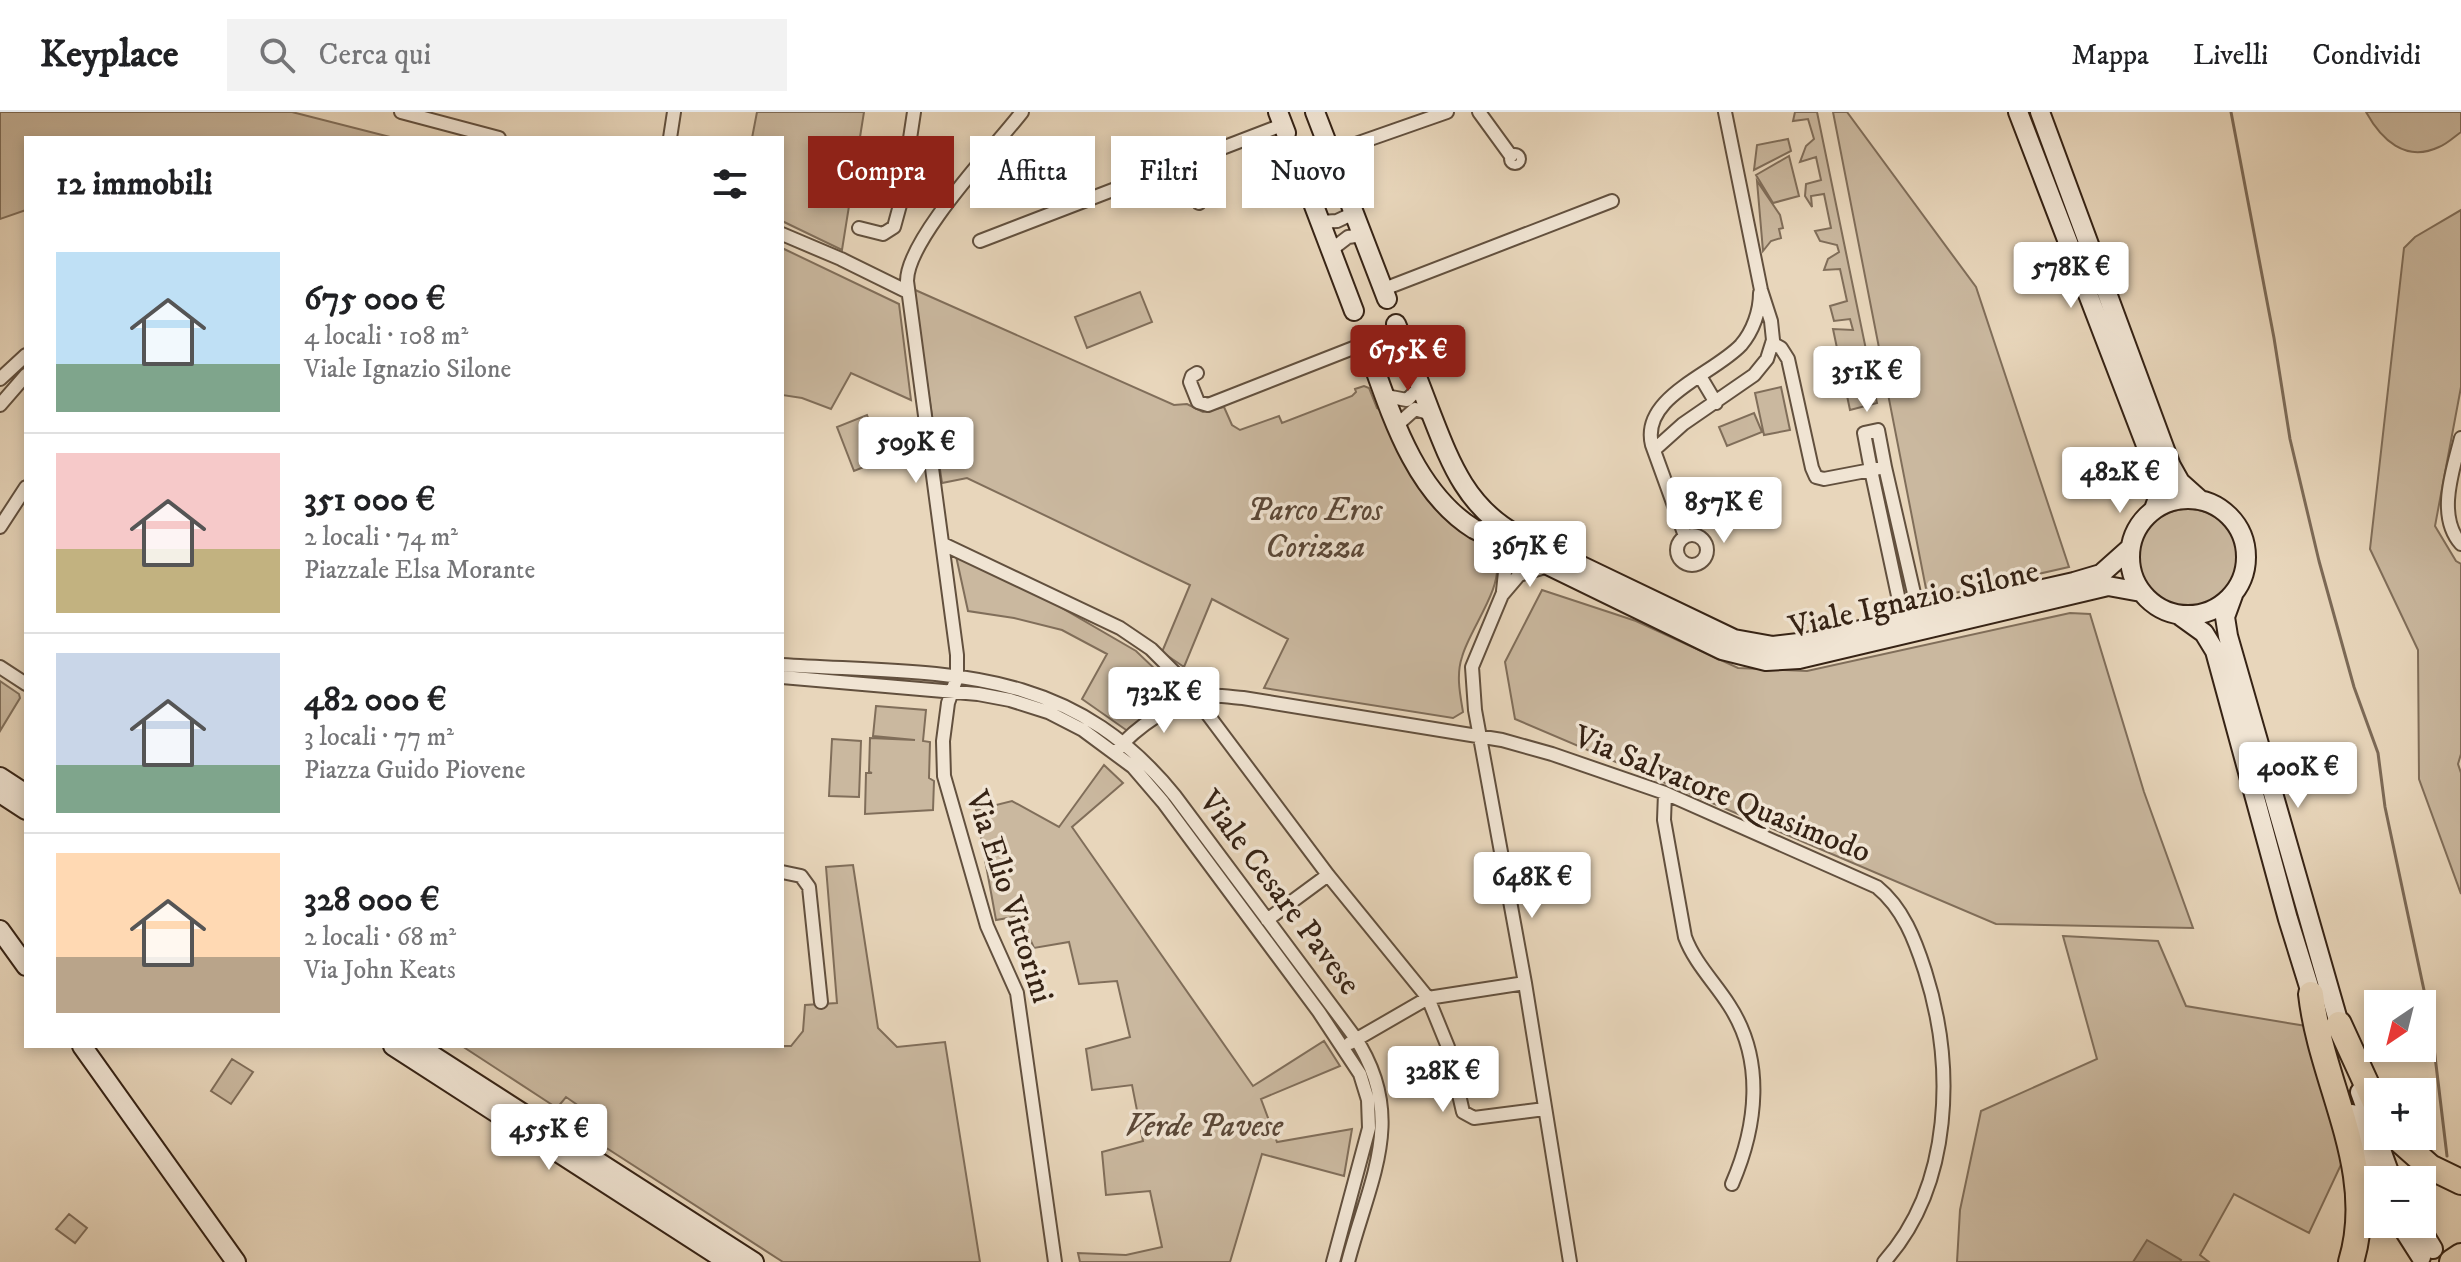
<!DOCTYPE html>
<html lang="it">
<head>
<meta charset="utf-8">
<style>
	body { margin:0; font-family:"IM FELL DW Pica",serif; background:#f2f2f2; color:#202124; height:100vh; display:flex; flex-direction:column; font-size:30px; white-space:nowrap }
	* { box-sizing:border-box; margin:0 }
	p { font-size:26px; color:#757577 }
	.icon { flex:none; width:44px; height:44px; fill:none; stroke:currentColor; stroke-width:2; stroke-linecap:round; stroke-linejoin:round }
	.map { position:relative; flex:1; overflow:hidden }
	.sheet { position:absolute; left:24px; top:24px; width:760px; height:912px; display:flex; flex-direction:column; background:#fff; border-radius:0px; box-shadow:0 4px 12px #0003 }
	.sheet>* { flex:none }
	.guide { position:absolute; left:808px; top:24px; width:760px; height:72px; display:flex; gap:16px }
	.needle { width:52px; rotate:215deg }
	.buttons { position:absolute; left:2364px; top:878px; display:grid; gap:16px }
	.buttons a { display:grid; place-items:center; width:72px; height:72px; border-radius:0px; background:#fff; box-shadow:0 4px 12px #0003; font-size:40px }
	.price { position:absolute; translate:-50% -68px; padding:0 18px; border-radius:8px; background:#fff; color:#222; font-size:26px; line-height:52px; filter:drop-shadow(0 2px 4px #0008) }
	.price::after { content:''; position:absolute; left:50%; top:48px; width:24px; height:18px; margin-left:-12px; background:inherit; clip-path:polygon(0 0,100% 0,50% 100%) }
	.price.current { background:#8f2418; color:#fff }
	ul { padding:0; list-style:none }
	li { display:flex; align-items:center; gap:24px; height:200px; padding:0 32px }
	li+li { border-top:2px solid #e0e0e0 }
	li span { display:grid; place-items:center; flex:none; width:224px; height:160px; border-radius:0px; color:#555 }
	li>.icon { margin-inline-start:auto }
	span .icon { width:96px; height:96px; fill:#fffc; stroke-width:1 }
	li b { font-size:34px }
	h2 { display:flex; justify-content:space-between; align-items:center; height:96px; padding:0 32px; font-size:34px }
	.tag { padding:0 28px; border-radius:0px; background:#fff; box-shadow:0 4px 12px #0003; font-size:28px; line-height:72px }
	.tag.current { background:#8f2418; color:#fff }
	header { display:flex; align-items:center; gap:48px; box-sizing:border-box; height:112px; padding:0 40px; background:#fff; border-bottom:2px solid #e0e0e0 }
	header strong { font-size:38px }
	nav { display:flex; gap:44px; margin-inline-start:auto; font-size:28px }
	.search { width:560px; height:72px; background:#f2f2f2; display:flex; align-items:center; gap:20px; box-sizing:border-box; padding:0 28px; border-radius:0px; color:#757577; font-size:30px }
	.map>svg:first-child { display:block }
	.green { fill:#cab89f; stroke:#806e5a; stroke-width:2 }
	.water { fill:#ab9983; stroke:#7c6a57; stroke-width:2 }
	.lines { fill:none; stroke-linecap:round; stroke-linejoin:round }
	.stream { stroke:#7c6a57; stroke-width:3 }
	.secondary-tunnel { stroke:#c4b29a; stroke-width:18; stroke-dasharray:18 9; stroke-linecap:butt }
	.street-casing { stroke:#62503e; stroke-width:16 }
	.secondary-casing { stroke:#362315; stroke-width:22 }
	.highway-casing { stroke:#362315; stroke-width:28 }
	.street { stroke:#f0e4d3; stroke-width:12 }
	.secondary { stroke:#f0e4d3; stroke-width:18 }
	.highway { stroke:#e8d6bb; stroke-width:24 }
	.labels { text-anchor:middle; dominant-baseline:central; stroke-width:7; stroke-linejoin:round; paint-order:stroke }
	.park-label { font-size:32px; font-style:italic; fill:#5b4838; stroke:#f0e4d3 }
	.street-label { font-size:32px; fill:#362315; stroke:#f0e4d3 }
</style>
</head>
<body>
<header>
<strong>Keyplace</strong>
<div class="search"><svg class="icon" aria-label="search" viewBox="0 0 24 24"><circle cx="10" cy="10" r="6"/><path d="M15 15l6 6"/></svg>Cerca qui</div>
<nav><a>Mappa</a><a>Livelli</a><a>Condividi</a></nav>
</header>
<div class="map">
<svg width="2461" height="1150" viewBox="0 0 2461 1150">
	<rect width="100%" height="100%" fill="#e8d6bb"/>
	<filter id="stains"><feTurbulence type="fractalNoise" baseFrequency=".0025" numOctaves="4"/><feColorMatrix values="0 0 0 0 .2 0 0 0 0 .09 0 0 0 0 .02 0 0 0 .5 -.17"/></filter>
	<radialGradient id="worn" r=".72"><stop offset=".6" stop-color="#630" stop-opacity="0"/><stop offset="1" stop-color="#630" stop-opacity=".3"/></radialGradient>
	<!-- green -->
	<path class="green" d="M0 0H292L394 26H26V98L0 107Z
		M757 0H864L842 138 782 109V26H752Z
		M1795 0H1817L1877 291 1850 298 1833 217 1853 218 1850 207 1834 209 1830 194 1847 189 1840 157 1824 158 1828 147 1839 140 1837 133 1820 129 1815 119 1831 116 1824 82 1811 84 1812 95 1805 84 1806 72 1821 68 1816 45 1800 50 1806 34 1814 27 1808 7 1793 9Z
		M1833 0H1847L1976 175 2069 455 1928 487Z
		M2366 0H2461V20C2454 25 2447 32 2439 35 2405 51 2381 27 2366 0Z
		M1788 27 1791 39 1754 58 1757 33Z
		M1046 39 1060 76 1043 82 1029 46Z
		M1789 44 1799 84 1773 91 1756 63Z
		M1019 50 1032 86 1015 92 1002 56Z
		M1757 69 1780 103 1783 116 1779 117 1781 126 1771 129 1763 139Z
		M2461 98V275L2435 414 2456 449 2461 452V642L2458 652 2461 661V782L2419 667 2418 538 2370 437 2404 136 2415 125Z
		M782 136 899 192 911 288 851 261 831 297 802 286 782 283Z
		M913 177 1174 293 1187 292 1203 300 1224 295 1232 313 1240 318 1279 304 1282 311 1352 284 1356 280 1355 277 1364 274 1369 276 1377 296 1384 300C1397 332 1408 367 1432 392 1449 408 1489 425 1496 448 1504 475 1469 518 1462 545 1456 563 1460 582 1463 600L1453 606 1264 576 1288 527 1212 487 1184 555 1162 540 1190 473 967 366 942 371Z
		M1140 180 1152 210 1087 236 1075 205Z
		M1781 275 1790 318 1764 323 1755 281Z
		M1754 301 1762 320 1727 334 1719 315Z
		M867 303 884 347 854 359 837 315Z
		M2138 447a50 50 0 1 1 100 0a50 50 0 1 1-100 0Z
		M956 444 1048 488 1136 539 1178 579 1154 593 1129 620 1082 587 1107 542 1062 518 1014 506 968 499Z
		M1542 478 1636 509 1738 556 1807 559 2070 501 2090 502 2144 680 2193 816 1996 812 1515 607 1505 550Z
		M0 569 19 582 20 586 0 619Z
		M876 594 926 598 923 629 930 630 929 666 934 669 933 698 865 702 866 661H872L869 660 870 626 915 628 873 624Z
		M832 627 861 629 859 685 829 684Z
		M1104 653 1123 671 1072 715 1253 974 1324 929 1340 954 1261 987 1277 1030 1352 1017 1344 1064 1262 1042 1230 1150H1080L1078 1141 1126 1143 1162 1135 1150 1079 1106 1083 1102 1040 1143 1029 1132 973 1092 978 1086 937 1130 925 1117 869 1079 872 1069 830 1034 836 1020 804 996 808 976 698 1012 689 1059 715Z
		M853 753 878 916 897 935 945 930 980 1150H783L591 1026 602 1010 566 985 557 996 462 934H791L803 919 805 893 837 891 826 755Z
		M2063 824 2158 829 2186 894 2306 914 2346 1042 2309 1121 2234 1082 2200 1143 2209 1150H1957L1960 1098 1981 999 2097 947Z
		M232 947 253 960 231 992 211 979Z
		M69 1102 87 1116 75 1131 56 1117Z"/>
	<!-- water -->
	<path class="water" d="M2147 1128 2181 1148 2180 1150H2133Z"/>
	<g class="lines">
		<!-- stream -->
		<path class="stream" d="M2231 0 2274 226 2290 327 2319 449 2354 575 2378 641 2385 695 2431 911 2447 1044"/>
		<!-- secondary-tunnel -->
		<path class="secondary-tunnel" d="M1286 21 1297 49"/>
		<!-- street casing -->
		<g class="street-casing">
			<path id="street" d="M401 0 499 26
				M1022 0C995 35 907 127 907 169L957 543V565L948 591 943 629 944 664 987 814 1017 881 1055 1150
				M1479 0 1511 44
				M670 26 674 0
				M1330 41 1447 0
				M1511 47a4 4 0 1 1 8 0a4 4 0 1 1-8 0Z
				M1183 51 1199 91
				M1320 110 1337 109 1354 101
				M859 116 883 122 894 115 900 93 914 0
				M782 122 841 147 908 180
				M980 129 1282 13
				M1331 138 1348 125 1363 123
				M1384 177 1612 89
				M1772 231 1781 236 1788 247 1812 356 1816 365 1824 367 1871 358 1864 321 1878 318 1885 355
				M1197 261 1192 264 1190 270 1198 290 1208 293 1366 231
				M1700 264 1716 291
				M0 267 26 243
				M1386 284 1407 288 1421 274
				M0 293 26 263
				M1397 313 1415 297 1431 302
				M2461 326C2453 358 2436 404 2461 432
				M1654 338 1683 312 1754 263 1767 247 1773 228 1771 209 1761 178 1725 0
				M0 415 26 375
				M1677 438a15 15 0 1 1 30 0a15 15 0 1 1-30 0Z
				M1685 424 1652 333C1640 285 1714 262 1741 233 1753 219 1760 199 1760 181
				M1497 428 1506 451 1503 479
				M943 432 1120 516 1151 537 1182 568 1328 763 1428 886 1448 935 1463 1000 1474 1006 1545 997
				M1548 454 1519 463 1502 483 1472 555 1475 598 1525 871 1570 1150
				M1903 507 1871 358 1885 355 1919 503
				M782 553C939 563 1066 549 1175 684L1354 924C1408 1005 1370 1066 1348 1150
				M0 555 26 572
				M782 565 978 582 1010 588 1048 600 1083 618 1133 655 1163 690 1319 900 1360 962 1368 988 1369 1016 1333 1150
				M1115 640C1135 616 1174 588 1206 584 1218 583 1231 585 1243 586L1502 628 1552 642 1665 681 1877 775C1903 796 1915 828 1925 859 1955 953 1953 1073 1884 1150
				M1665 681 1664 708 1685 825C1694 850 1715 871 1729 893 1765 948 1757 1014 1732 1072
				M782 760 801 764 809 775 821 890
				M1267 808 1328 763
				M1350 931 1428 886 1525 871"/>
		</g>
		<!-- secondary casing -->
		<g class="secondary-casing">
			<path id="secondary" d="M1278 0 1286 21
				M1315 0 1387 187
				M2018 0 2157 362 2158 386 2154 397
				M2040 0 2171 354 2180 370 2199 387
				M1297 49 1354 199
				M1396 212C1408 241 1419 270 1430 299 1450 350 1466 395 1517 423L1734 527 1773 534 1807 530 2074 470 2101 462 2129 437
				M1363 224C1388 291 1410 377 1474 417L1722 538 1766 549 1799 547 2108 474 2141 480
				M2130 445a58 58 0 1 1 116 0a58 58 0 1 1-116 0Z
				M2233 483 2225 505 2228 524 2342 922
				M2179 503 2204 521 2215 539 2288 807 2315 894
				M0 665 26 682
				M0 681 26 698
				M0 818 26 854
				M82 934 236 1150
				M393 934 728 1150
				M418 934 754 1150
				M2360 980 2392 1068
				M2352 1002 2378 1071
				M2400 1112 2421 1145
				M2418 1112 2433 1137"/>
		</g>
		<!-- highway casing -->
		<g class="highway-casing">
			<path id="highway" d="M2311 882C2321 972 2379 1058 2351 1150
				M2339 912 2378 997
				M2395 1024 2430 1055 2461 1070
				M2452 1150 2461 1144"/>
		</g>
		<!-- street -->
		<use href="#street" class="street"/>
		<!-- secondary -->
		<use href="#secondary" class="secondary"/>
		<!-- highway -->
		<use href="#highway" class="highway"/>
	</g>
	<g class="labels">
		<!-- park labels -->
		<g class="park-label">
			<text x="1315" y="399">Parco Eros<tspan x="1315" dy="37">Corizza</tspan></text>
			<text x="1204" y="1015">Verde Pavese</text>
		</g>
		<!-- street labels -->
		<g class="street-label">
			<text transform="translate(1914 488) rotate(-13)">Viale Ignazio Silone</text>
			<text transform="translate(1722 683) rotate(22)">Via Salvatore Quasimodo</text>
			<text transform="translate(1279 781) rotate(53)">Viale Cesare Pavese</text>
			<text transform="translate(1009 785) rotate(72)">Via Elio Vittorini</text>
		</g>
	</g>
	<rect width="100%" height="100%" filter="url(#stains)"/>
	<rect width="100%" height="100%" fill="url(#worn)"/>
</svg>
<div class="buttons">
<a><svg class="needle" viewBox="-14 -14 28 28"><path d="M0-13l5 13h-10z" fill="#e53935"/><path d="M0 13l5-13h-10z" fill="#757577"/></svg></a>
<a>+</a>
<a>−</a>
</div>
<b class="price" style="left:2071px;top:198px">578K €</b>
<b class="price current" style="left:1408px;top:281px">675K €</b>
<b class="price" style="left:1867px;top:302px">351K €</b>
<b class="price" style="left:916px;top:373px">509K €</b>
<b class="price" style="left:2120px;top:403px">482K €</b>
<b class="price" style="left:1724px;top:433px">857K €</b>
<b class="price" style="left:1530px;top:477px">367K €</b>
<b class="price" style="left:1164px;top:623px">732K €</b>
<b class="price" style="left:2298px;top:698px">400K €</b>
<b class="price" style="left:1532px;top:808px">648K €</b>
<b class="price" style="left:1443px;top:1002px">328K €</b>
<b class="price" style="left:549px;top:1060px">455K €</b>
<div class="guide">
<a class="tag current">Compra</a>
<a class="tag">Affitta</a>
<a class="tag">Filtri</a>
<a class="tag">Nuovo</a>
</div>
<section class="sheet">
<h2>12 immobili<svg class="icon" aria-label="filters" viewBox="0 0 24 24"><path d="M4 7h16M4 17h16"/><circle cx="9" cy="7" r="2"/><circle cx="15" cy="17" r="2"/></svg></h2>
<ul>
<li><span style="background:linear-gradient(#bfe0f5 70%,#7fa58c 0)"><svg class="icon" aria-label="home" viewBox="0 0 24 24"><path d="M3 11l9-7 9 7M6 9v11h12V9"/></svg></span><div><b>675 000 €</b><p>4 locali · 108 m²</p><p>Viale Ignazio Silone</p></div></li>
<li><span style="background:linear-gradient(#f6c9c9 60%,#c2b280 0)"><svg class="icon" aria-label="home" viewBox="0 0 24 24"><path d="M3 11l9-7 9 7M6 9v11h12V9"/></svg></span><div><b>351 000 €</b><p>2 locali · 74 m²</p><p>Piazzale Elsa Morante</p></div></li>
<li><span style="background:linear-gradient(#c9d6e8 70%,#7fa58c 0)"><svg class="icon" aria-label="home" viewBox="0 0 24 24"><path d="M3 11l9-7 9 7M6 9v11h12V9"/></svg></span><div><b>482 000 €</b><p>3 locali · 77 m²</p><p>Piazza Guido Piovene</p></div></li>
<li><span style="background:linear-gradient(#ffd9b3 65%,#b9a48a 0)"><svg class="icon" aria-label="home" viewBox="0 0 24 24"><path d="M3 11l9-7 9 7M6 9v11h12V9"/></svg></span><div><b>328 000 €</b><p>2 locali · 68 m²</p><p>Via John Keats</p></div></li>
</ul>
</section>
</div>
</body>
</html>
